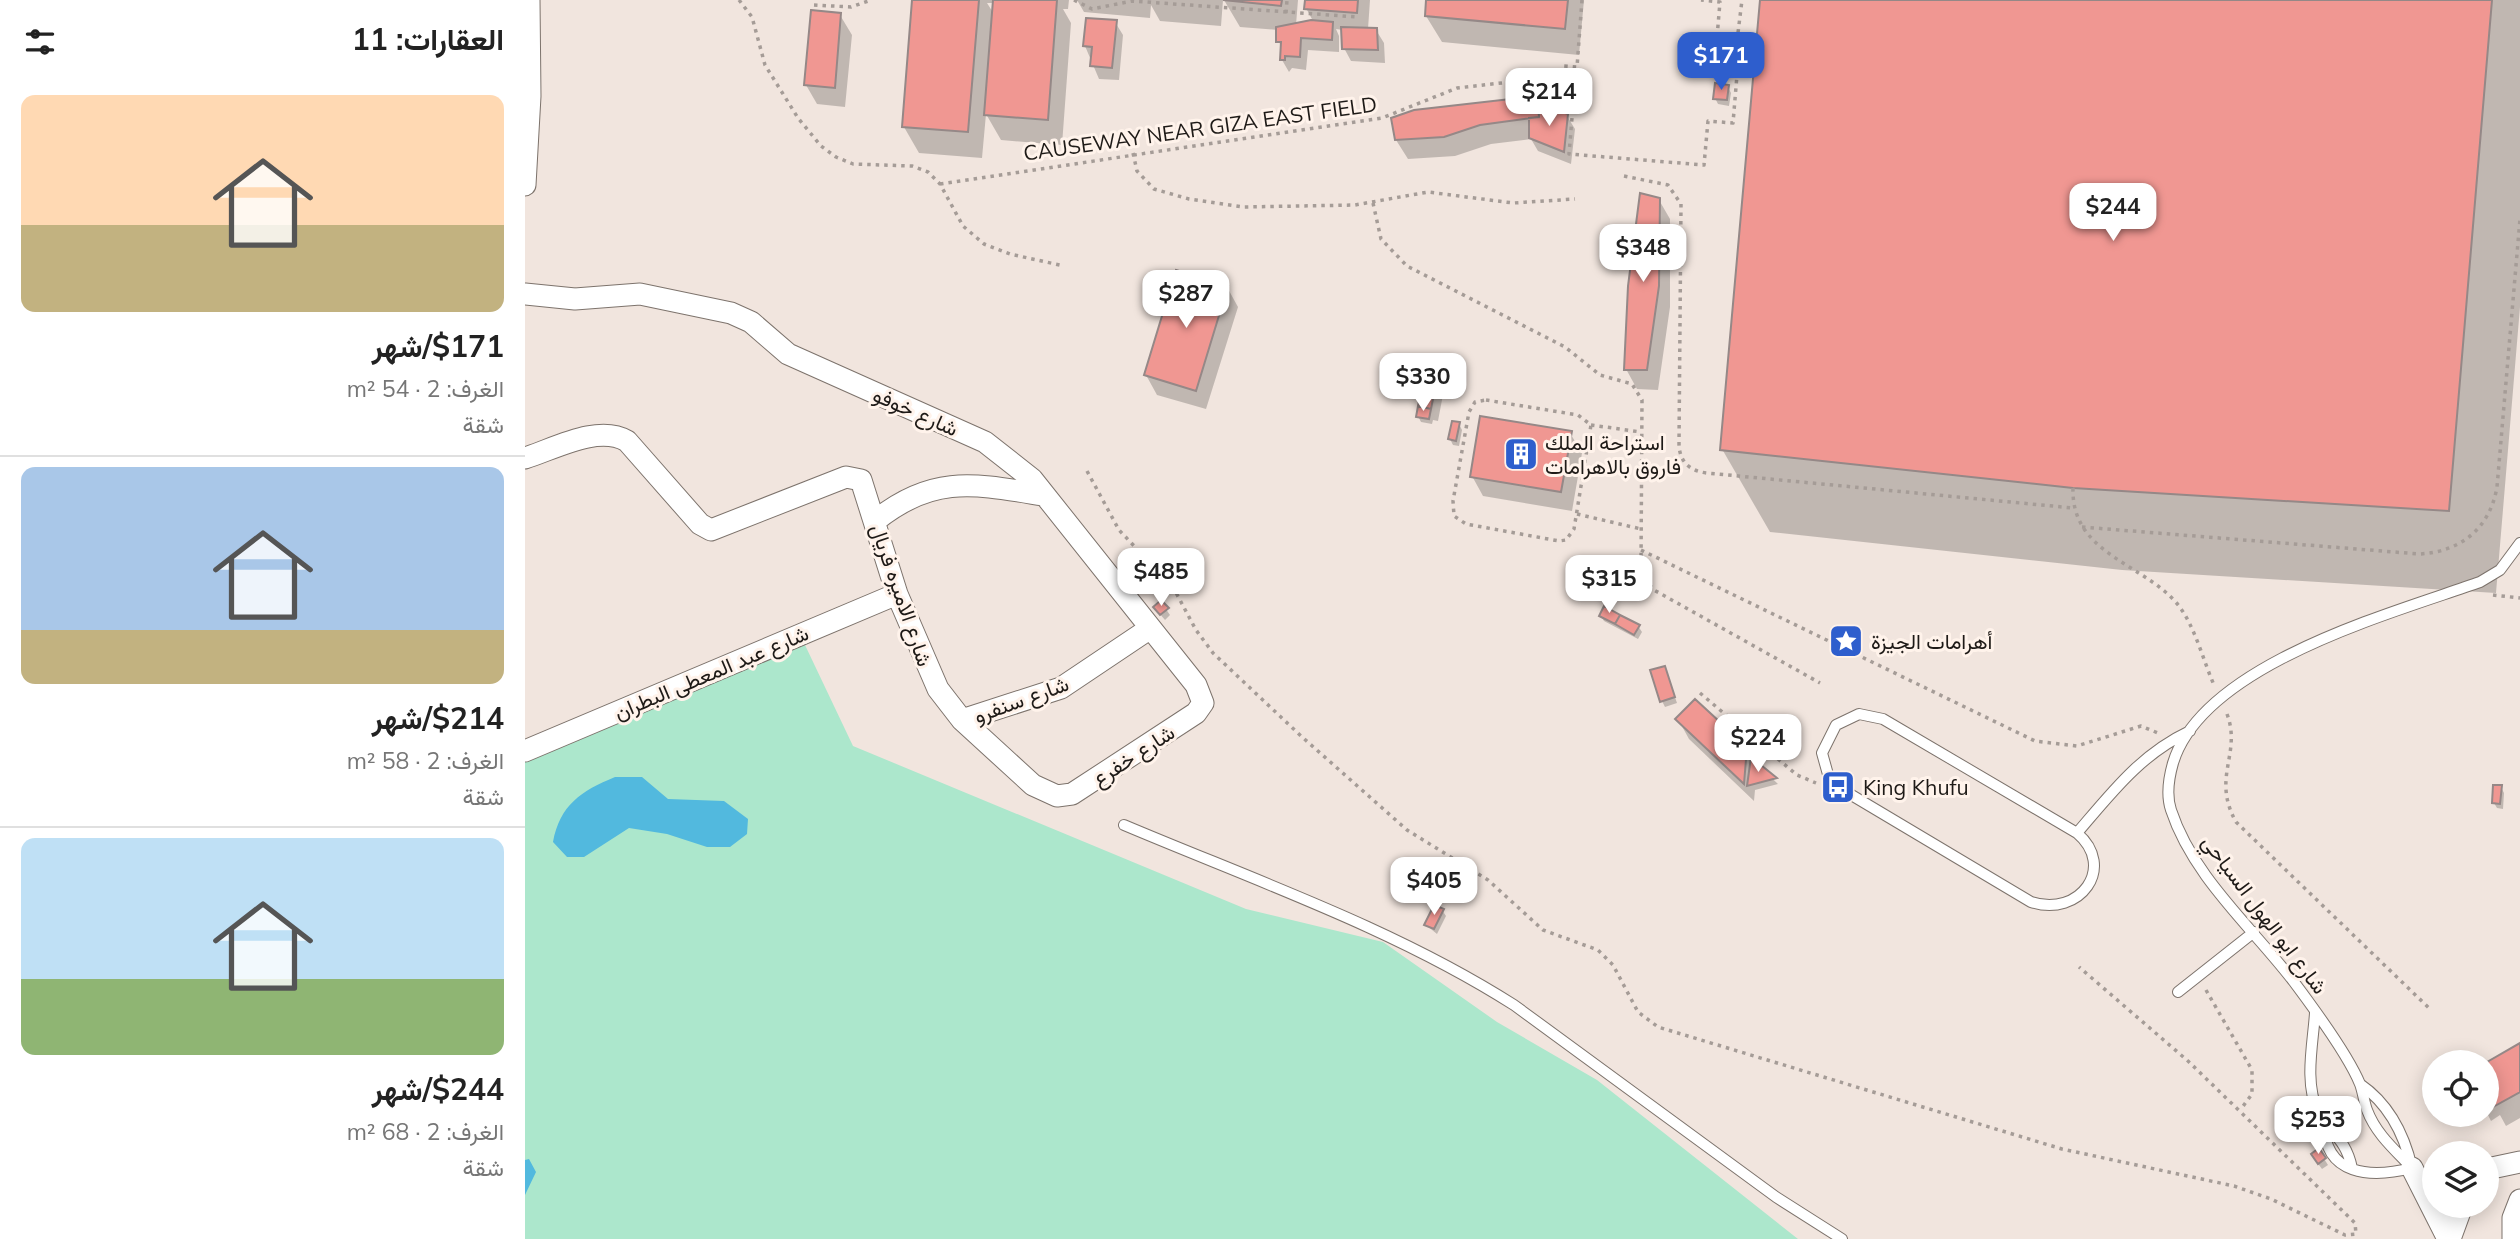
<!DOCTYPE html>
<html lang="ar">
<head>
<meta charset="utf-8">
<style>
	body { margin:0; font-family:Mulish,Vazirmatn,sans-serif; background:#f2f2f2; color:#222; direction:rtl; height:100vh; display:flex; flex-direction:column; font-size:26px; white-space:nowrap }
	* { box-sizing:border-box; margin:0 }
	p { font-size:23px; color:#767676 }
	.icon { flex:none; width:38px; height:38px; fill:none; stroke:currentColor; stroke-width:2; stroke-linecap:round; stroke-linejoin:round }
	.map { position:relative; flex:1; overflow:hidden; direction:ltr }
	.panel { display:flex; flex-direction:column; background:#fff; width:525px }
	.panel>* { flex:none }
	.buttons { position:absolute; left:1897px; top:1050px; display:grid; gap:14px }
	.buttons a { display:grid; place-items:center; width:77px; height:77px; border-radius:50%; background:#fff; box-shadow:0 4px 18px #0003; font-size:35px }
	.price { position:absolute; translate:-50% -60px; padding:0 16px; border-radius:14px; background:#fff; color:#222; font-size:23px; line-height:46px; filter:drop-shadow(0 2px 4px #0008) }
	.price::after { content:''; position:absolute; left:50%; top:42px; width:21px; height:16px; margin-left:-10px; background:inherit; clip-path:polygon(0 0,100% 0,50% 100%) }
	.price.selected { background:#2e5ecd; color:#fff }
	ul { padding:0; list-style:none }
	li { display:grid; align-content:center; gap:14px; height:371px; padding:0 21px }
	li+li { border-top:2px solid #e0e0e0 }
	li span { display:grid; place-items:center; height:217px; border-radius:14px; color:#555 }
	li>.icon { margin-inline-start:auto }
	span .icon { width:126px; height:126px; fill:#fffc; stroke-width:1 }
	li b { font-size:30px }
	h2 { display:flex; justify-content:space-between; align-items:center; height:84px; padding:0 21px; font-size:30px }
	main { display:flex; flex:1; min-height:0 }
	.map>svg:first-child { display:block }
	.green { fill:#ace7cc }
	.water { fill:#52b9de }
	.shadow { fill:#0003; fill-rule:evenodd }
	.building { fill:#f09792; stroke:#958887; stroke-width:2 }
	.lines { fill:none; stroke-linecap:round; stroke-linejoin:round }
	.service-casing { stroke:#7d736c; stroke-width:12 }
	.minor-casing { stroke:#7d736c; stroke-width:23 }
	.path { stroke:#a59c97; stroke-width:3.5; stroke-dasharray:3.5 5; stroke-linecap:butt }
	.service { stroke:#fff; stroke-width:10 }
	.minor { stroke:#fff; stroke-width:21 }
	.labels { text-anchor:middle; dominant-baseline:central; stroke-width:6; stroke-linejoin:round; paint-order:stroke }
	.street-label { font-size:21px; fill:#1e1a17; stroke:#fff3eb }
	.poi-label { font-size:21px; fill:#1e1a17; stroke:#fff3eb; text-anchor:start }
</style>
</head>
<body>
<main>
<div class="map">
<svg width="1995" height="1239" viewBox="0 0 1995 1239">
	<rect width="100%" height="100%" fill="#f1e5de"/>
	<!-- green -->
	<path class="green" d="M280 645 328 746 721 909 858 942 972 1022 1072 1080 1273 1239H0V755Z"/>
	<!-- water -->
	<path class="water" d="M90 777H117L143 799 199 801 223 819 222 834 205 847H182L142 834 104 828 59 857H42L28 842C35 805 56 791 90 777Z
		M4 1159 11 1172 0 1195V1160Z"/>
	<!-- shadow -->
	<path class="shadow" d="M389 0H544L543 9H538L546 23 537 145 476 140 461 114 457 158 394 153 379 127ZM462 3H470L469 14Z
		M552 0H698L696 26 635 21 626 5 625 18 559 12Z
		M699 0H773L771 25 788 21 781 8 782 0H845L843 29 851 30 859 43 860 63 826 61 819 48 818 30 811 29 814 36V52L783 50 781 70 767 68 764 72 757 60 753 30 715 27Z
		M903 0H1059L1054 55 917 42 901 16Z
		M1237 0H1995V307L1971 593 1597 570 1245 532 1197 449Z
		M315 15 327 35 320 107 292 104 281 85Z
		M590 22 598 35 594 80 574 79 560 46Z
		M1203 87 1206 93 1204 106 1193 104 1190 98Z
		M1011 98 1016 106 1042 116 1050 129 1046 164 1013 151 1006 139 966 144 930 156 883 159 871 140 868 119 910 107 943 108Z
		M1134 200 1145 219V307L1133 390 1112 389 1101 369Z
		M702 287 713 307 681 409 632 395 621 375Z
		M912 371 920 384 913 421 908 420 907 424 896 422 893 416Z
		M934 424 937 430 934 446 928 445 925 439Z
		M1045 433 1057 453 1047 511 958 496 947 476Z
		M1096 572 1098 587 1091 586 1095 593V601L1087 600 1083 595 1091 588 1087 580Z
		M636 602 645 615 640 620 634 613Z
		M1076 616 1113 626 1117 632 1113 639 1079 621Z
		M1142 674 1152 703 1140 707 1137 701Z
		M1153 719 1221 748 1229 761 1253 784 1230 790 1229 801 1164 739Z
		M1976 787 1979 793 1978 809 1972 808 1969 803Z
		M917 910 921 916 912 934 901 925Z
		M1995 1045V1118L1981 1126 1975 1115 1966 1121 1963 1115 1954 1120 1951 1115H1962V1064Z
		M1794 1151 1803 1165 1797 1169 1791 1161Z"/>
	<!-- building -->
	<path class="building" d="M387 0H454L443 132 377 127Z
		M468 0H532L523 120 459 115Z
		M698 0H757L756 6Z
		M780 0H833L832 13 779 9Z
		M901 0H1043L1040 29 900 16Z
		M1235 0H1967L1924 511 1548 488 1195 450Z
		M286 10 316 13 310 88 279 85Z
		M561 18 592 20 587 68 565 66 567 47 558 46Z
		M786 20 808 22 807 40 776 38 775 57 760 56V60H755L756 42H751V27Z
		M816 27 852 28 853 50 817 49Z
		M1190 83 1204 85 1202 100 1188 99Z
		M1012 96 1014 117 955 125 919 137 870 140 866 118 889 110Z
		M1013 103 1043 114 1039 152 1004 138V118L1014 117Z
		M1115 193 1135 198 1134 286 1122 370H1099L1103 286Z
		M651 270 703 286 671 391 619 375Z
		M900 367 914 369 906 409 893 406Z
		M893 406 906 409 904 419 891 417Z
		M955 416 1047 431 1036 492 945 477Z
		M927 421 935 422 931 441 923 439Z
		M1086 569 1097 570 1096 581H1085Z
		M1082 585 1093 586 1092 596 1081 595Z
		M636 600 644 608 635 615 628 607Z
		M1079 606 1095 615 1090 624 1074 616Z
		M1095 615 1115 625 1109 635 1090 624Z
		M1140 666 1150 697 1135 702 1125 670Z
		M1170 699 1222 747 1219 784 1150 719Z
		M1226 757 1252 778 1222 786Z
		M1968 785H1977L1975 804 1967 803Z
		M909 905 919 909 909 929 899 925Z
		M1995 1043V1092L1968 1107 1962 1097V1062Z
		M1794 1148 1801 1158 1793 1164 1786 1154Z"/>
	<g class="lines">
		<!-- service casing -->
		<g class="service-casing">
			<path id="service" d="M1334 714 1358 719 1552 833C1592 867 1555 918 1506 902L1313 787 1304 778 1297 753 1311 725Z
				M599 825C729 880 870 929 989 1005L1251 1197 1317 1239
				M1552 833C1587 792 1616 754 1665 731
				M1653 992 1729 932
				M1790 1013C1788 1044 1779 1082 1793 1112 1805 1135 1820 1136 1827 1168
				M1835 1084C1864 1104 1879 1133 1887 1168
				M1799 1121C1798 1177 1847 1178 1887 1168
				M1887 1168C1870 1150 1851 1134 1842 1110 1839 1102 1838 1092 1835 1084 1824 1057 1787 1006 1769 982 1727 927 1668 877 1646 810 1641 795 1644 777 1648 763 1678 664 1868 613 1955 582L1975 570 1995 543"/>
		</g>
		<!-- minor casing -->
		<g class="minor-casing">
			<path id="minor" d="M0 185 5 96 4 0
				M0 294 50 299 115 294 206 313 226 322 263 354 460 442 507 479 671 685 678 703 671 713 547 794 532 796 508 785 437 720 413 689 372 594 336 480 321 477 186 530 175 524 102 441C73 424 29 449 0 458
				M350 521C408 474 450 484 518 495
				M437 720 536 688 624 629
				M0 751 372 594
				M1887 1168 1923 1239
				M1962 1169 1995 1162
				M1925 1239 1937 1206
				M1988 1239V1218L1995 1200"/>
		</g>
		<!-- path -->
		<path class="path" d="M214 0 227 17 240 65 273 118 296 146 311 157 328 164 387 166 403 172 415 184 438 226 459 244 485 254 539 266
			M549 0 567 9 607 1 833 17
			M1057 0 1052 67 1039 66 1038 82H1050L1044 154 1179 165 1183 121 1208 123 1214 51 1191 49 1195 2 1176 0
			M289 5 326 7 346 0
			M761 13 762 0
			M1212 41 1217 0
			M608 153 612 171 629 189 664 199 718 207 830 205 903 192 988 203 1050 199
			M1099 176 1143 185 1156 204 1154 443C1154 461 1164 471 1182 473L1548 508
			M415 184 857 118 932 88 1038 76
			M848 203 856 239 882 266 1040 347 1075 375 1107 384 1117 400 1116 566 1120 579 1129 590 1295 683
			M961 400 1053 415 1066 425 1049 529 1041 540 1034 541 941 524 929 516 928 501 944 412 950 402Z
			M1066 425 1116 432
			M562 471 594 530 648 587 671 630 688 653 776 736 882 830 963 880 1018 930 1073 950 1088 965 1113 1012 1133 1027 1537 1149 1709 1186 1746 1199 1820 1235 1831 1234 1830 1223 1663 1061 1554 967
			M1548 488C1546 555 1620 563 1654 606 1670 627 1678 660 1689 685
			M1052 514 1116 529
			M1557 527 1894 554C1936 552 1965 528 1972 487L1995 219
			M1116 550 1510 741 1552 746 1616 726 1633 733
			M1968 595 1995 598
			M1175 693 1272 775 1291 783
			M1702 714C1717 754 1686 777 1711 822L1905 1009
			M1681 990 1727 1070V1094L1716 1109"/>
		<!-- service -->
		<use href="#service" class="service"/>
		<!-- minor -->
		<use href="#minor" class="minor"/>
	</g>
	<!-- icons -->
	<defs>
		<g id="building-square" transform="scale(1.75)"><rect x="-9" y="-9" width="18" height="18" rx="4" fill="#2e5ecd" stroke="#fff3eb"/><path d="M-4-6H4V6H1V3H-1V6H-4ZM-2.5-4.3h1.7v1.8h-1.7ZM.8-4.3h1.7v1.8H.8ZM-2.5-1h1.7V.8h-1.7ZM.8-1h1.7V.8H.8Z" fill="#fff"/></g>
		<g id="sight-square" transform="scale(1.75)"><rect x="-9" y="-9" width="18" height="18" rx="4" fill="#2e5ecd" stroke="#fff3eb"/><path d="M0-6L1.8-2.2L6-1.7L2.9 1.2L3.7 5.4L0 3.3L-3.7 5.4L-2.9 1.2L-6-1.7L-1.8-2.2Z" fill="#fff"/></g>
		<g id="bus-square" transform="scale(1.75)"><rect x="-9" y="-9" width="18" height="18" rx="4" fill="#2e5ecd" stroke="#fff3eb"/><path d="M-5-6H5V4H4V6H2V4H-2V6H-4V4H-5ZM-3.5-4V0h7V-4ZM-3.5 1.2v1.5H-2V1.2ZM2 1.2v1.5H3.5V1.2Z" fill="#fff"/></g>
	</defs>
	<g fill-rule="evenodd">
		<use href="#building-square" x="996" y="454"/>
		<use href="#sight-square" x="1321" y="641"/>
		<use href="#bus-square" x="1313" y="787"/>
	</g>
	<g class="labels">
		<!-- street labels -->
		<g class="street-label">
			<text transform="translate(675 128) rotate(-8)">CAUSEWAY NEAR GIZA EAST FIELD</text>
			<text transform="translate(391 411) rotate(24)">شارع خوفو</text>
			<text transform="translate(377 595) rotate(71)">شارع الاميره فريال</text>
			<text transform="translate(186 672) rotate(-23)">شارع عبد المعطى البطران</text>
			<text transform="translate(496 699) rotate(-20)">شارع سنفرو</text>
			<text transform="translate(608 755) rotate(-33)">شارع خفرع</text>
			<text transform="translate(1740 914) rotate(53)">شارع ابو الهول السياحي</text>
		</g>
		<!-- poi labels -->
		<g class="poi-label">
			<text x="1020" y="442">استراحة الملك<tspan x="1020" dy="24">فاروق بالاهرامات</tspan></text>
			<text x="1346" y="641">أهرامات الجيزة</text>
			<text x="1338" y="787">King Khufu</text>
		</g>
	</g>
</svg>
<div class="buttons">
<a><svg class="icon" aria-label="locate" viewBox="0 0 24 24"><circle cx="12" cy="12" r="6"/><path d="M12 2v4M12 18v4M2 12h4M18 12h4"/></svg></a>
<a><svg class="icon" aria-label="layers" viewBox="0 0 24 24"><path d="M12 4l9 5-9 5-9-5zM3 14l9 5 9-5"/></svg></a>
</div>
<b class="price selected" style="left:1196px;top:92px">$171</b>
<b class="price" style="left:1024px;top:128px">$214</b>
<b class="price" style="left:1588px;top:243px">$244</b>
<b class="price" style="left:1118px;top:284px">$348</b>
<b class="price" style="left:661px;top:330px">$287</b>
<b class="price" style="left:898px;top:413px">$330</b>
<b class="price" style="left:636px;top:608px">$485</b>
<b class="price" style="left:1084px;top:615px">$315</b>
<b class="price" style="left:1233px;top:774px">$224</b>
<b class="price" style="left:909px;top:917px">$405</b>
<b class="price" style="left:1793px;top:1156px">$253</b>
</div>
<section class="panel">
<h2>العقارات: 11<svg class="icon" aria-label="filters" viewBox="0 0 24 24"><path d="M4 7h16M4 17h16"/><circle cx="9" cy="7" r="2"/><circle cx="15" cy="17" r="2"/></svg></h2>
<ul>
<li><span style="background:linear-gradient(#ffd9b3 60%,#c2b280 0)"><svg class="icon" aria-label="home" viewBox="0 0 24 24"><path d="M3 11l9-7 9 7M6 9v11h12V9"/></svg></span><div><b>$171/شهر</b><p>الغرف: 2 · 54 m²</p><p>شقة</p></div></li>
<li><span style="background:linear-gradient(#a9c7e8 75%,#c2b280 0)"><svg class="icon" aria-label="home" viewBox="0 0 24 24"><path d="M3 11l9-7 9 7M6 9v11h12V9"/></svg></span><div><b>$214/شهر</b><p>الغرف: 2 · 58 m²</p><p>شقة</p></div></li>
<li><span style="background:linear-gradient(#bfe0f5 65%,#8fb573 0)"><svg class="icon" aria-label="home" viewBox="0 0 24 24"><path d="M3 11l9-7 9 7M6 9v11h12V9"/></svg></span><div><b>$244/شهر</b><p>الغرف: 2 · 68 m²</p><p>شقة</p></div></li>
</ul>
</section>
</main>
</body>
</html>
